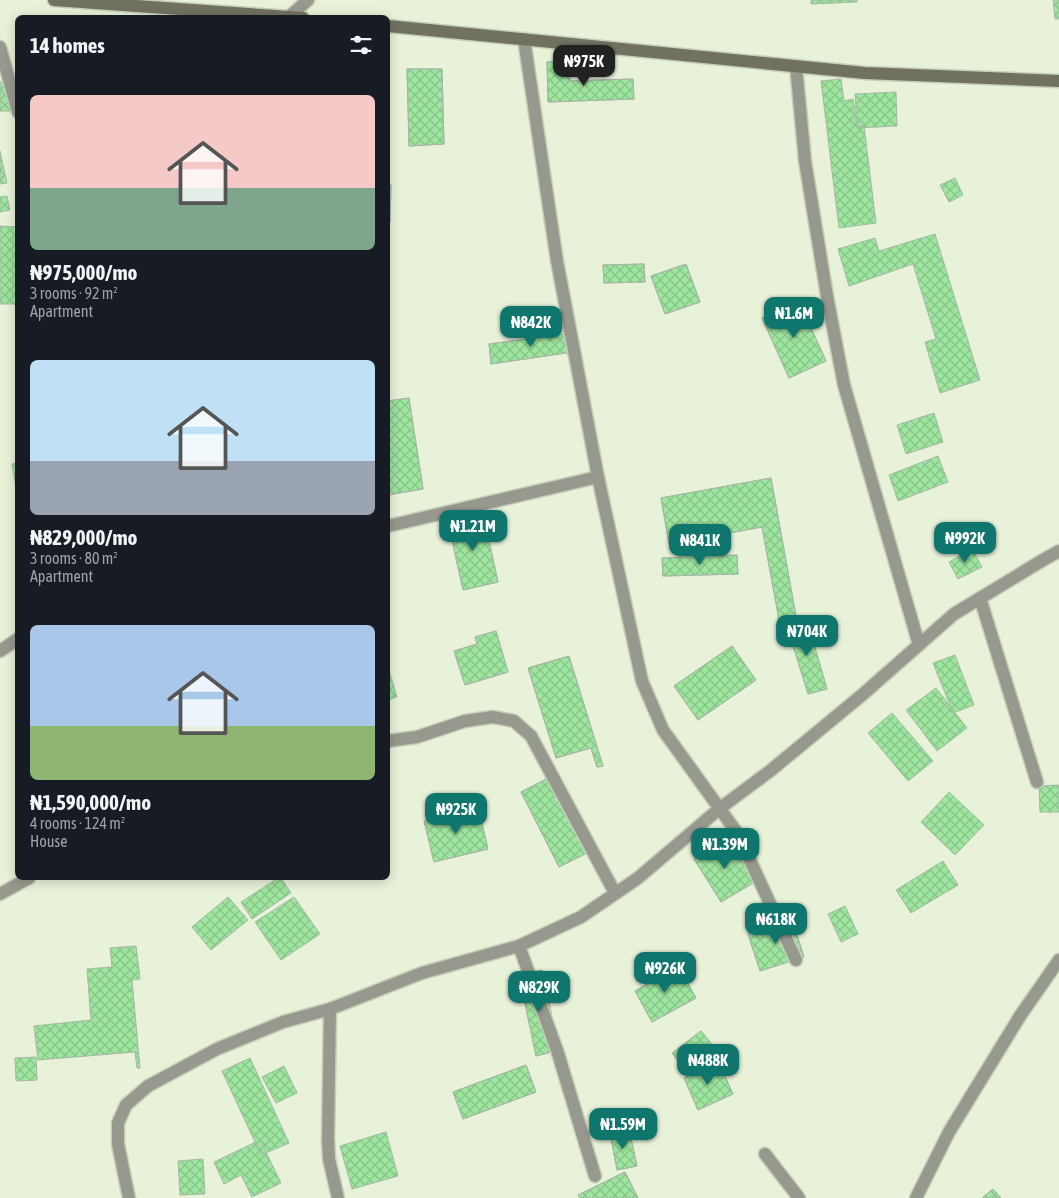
<!DOCTYPE html>
<html lang="en">
<head>
<meta charset="utf-8">
<style>
	body { margin:0; font-family:"Asap Condensed",sans-serif; background:#242831; color:#f1f3f6; height:100vh; display:flex; flex-direction:column; font-size:19px; white-space:nowrap }
	* { box-sizing:border-box; margin:0 }
	p { font-size:16px; color:#9ea1a6 }
	.icon { flex:none; width:28px; height:28px; fill:none; stroke:currentColor; stroke-width:2; stroke-linecap:round; stroke-linejoin:round }
	.map { position:relative; flex:1; overflow:hidden }
	.drawer { position:absolute; left:15px; top:15px; width:375px; height:865px; display:flex; flex-direction:column; background:#171b24; border-radius:8px; box-shadow:0 2px 12px #0003 }
	.drawer>* { flex:none }
	.price { position:absolute; translate:-50% -42px; padding:0 11px; border-radius:10px; background:#0f766e; color:#fff; font-size:16px; line-height:32px; filter:drop-shadow(0 1px 2px #0008) }
	.price::after { content:''; position:absolute; left:50%; top:30px; width:15px; height:11px; margin-left:-8px; background:inherit; clip-path:polygon(0 0,100% 0,50% 100%) }
	.price.selected { background:#222; color:#fff }
	ul { padding:0; list-style:none }
	li { display:grid; align-content:center; gap:10px; height:265px; padding:0 15px }
	li span { display:grid; place-items:center; height:155px; border-radius:8px; color:#555 }
	li>.icon { margin-inline-start:auto }
	span .icon { width:90px; height:90px; fill:#fffc; stroke-width:1 }
	li b { font-size:21px }
	h2 { display:flex; justify-content:space-between; align-items:center; height:60px; padding:0 15px; font-size:21px }
	.map>svg:first-child { display:block }
	.building { fill:url(#building-cross-hatch); stroke:#a6b8a5 }
	.lines { fill:none; stroke-linecap:round; stroke-linejoin:round }
	.minor-casing { stroke:#c5cfb9; stroke-width:15 }
	.secondary-casing { stroke:#c5cfb9; stroke-width:15 }
	.minor { stroke:#98998e; stroke-width:12 }
	.secondary { stroke:#707161; stroke-width:12 }
</style>
</head>
<body>
<div class="map">
<svg width="1059" height="1198" viewBox="0 0 1059 1198">
	<defs>
		<pattern id="building-cross-hatch" width="8" height="8" patternUnits="userSpaceOnUse" patternTransform="scale(1.25)"><rect width="8" height="8" fill="#9ee59f"/><path d="M0 0l8 8M0 8l8-8" fill="none" stroke="#87c488"/></pattern>
	</defs>
	<rect width="100%" height="100%" fill="#e7f2d9"/>
	<!-- building -->
	<path class="building" d="M811 0H857V2L811 4Z
		M1053 0H1059V19H1055Z
		M569 61 570 81 633 79 634 99 548 102 547 62Z
		M569 61 570 81 633 79 634 99 548 102 547 62Z
		M407 69H442L444 144 409 146Z
		M407 69H442L444 144 409 146Z
		M841 79 844 101 853 99 857 127 864 126 876 223 839 228 821 81Z
		M18 81V111H0V82Z
		M896 92 897 126 857 128 855 94Z
		M0 151 7 183 0 184Z
		M955 178 963 195 949 202 940 185Z
		M388 185H391L390 222H388Z
		M388 185H391L390 222H388Z
		M7 196 10 210 0 212V197Z
		M0 226 18 227V304H0Z
		M935 234 980 380 940 393 925 342 936 339 913 264 849 286 838 249 875 238 879 251Z
		M644 264 645 282 604 283 603 265Z
		M644 264 645 282 604 283 603 265Z
		M686 264 700 302 665 314 651 276Z
		M686 264 700 302 665 314 651 276Z
		M799 301 826 361 789 378 762 318Z
		M799 301 826 361 789 378 762 318Z
		M571 333 573 352 491 364 489 344Z
		M571 333 573 352 491 364 489 344Z
		M409 398 423 489 388 495V401Z
		M409 398 423 489 388 495V401Z
		M934 413 943 442 906 454 897 425Z
		M938 456 948 482 898 501 889 475Z
		M18 463V493H17L12 464Z
		M771 478 796 616 779 620 762 527 669 544 661 498Z
		M771 478 796 616 779 620 762 527 669 544 661 498Z
		M483 514 498 582 463 590 448 522Z
		M483 514 498 582 463 590 448 522Z
		M972 549 982 567 958 579 949 562Z
		M737 555 738 574 663 576 662 558Z
		M737 555 738 574 663 576 662 558Z
		M807 620 827 689 808 694 787 626Z
		M807 620 827 689 808 694 787 626Z
		M496 631 508 672 465 685 454 651 477 644 475 637Z
		M496 631 508 672 465 685 454 651 477 644 475 637Z
		M732 646 756 680 698 720 674 686Z
		M732 646 756 680 698 720 674 686Z
		M955 655 974 705 953 713 933 663Z
		M569 656 603 766 597 767 591 748 556 758 528 668Z
		M569 656 603 766 597 767 591 748 556 758 528 668Z
		M388 667 397 697 388 700Z
		M936 688 967 728 937 751 906 710Z
		M892 713 933 761 908 781 868 733Z
		M558 773 595 849 559 867 521 792Z
		M558 773 595 849 559 867 521 792Z
		M1059 785V812H1040L1039 786Z
		M949 792 984 825 955 855 921 822Z
		M478 807 488 849 434 862 424 821Z
		M478 807 488 849 434 862 424 821Z
		M728 838 755 882 721 902 694 859Z
		M728 838 755 882 721 902 694 859Z
		M943 861 958 885 911 913 896 890Z
		M278 878H281L291 893 252 919 241 902Z
		M228 897 248 920 211 950 192 927Z
		M294 897 320 934 281 960 255 922Z
		M845 906 858 934 841 942 828 914Z
		M792 920 804 957 760 971 748 934Z
		M792 920 804 957 760 971 748 934Z
		M136 946 140 979 132 980 140 1068H137L135 1052 38 1060 34 1026 91 1020 87 969 112 967 110 948Z
		M678 966 696 998 652 1022 635 991Z
		M678 966 696 998 652 1022 635 991Z
		M542 970 559 1050 536 1056 519 975Z
		M542 970 559 1050 536 1056 519 975Z
		M701 1031 715 1048 685 1071 672 1053Z
		M701 1031 715 1048 685 1071 672 1053Z
		M36 1057 37 1080 16 1081 15 1058Z
		M250 1058 289 1143 261 1155 222 1071Z
		M719 1063 733 1094 698 1110 684 1078Z
		M719 1063 733 1094 698 1110 684 1078Z
		M526 1065 536 1092 463 1119 453 1092Z
		M526 1065 536 1092 463 1119 453 1092Z
		M284 1066 297 1093 276 1103 262 1077Z
		M629 1129 637 1166 617 1170 610 1133Z
		M629 1129 637 1166 617 1170 610 1133Z
		M386 1132 398 1176 352 1189 340 1146Z
		M260 1140 281 1183 252 1197 241 1175 224 1184 214 1162Z
		M203 1159 205 1194 180 1195 178 1161Z
		M625 1172 638 1198H580L578 1195Z
		M625 1172 638 1198H580L578 1195Z
		M993 1189 1001 1198H982Z
		M993 1189 1001 1198H982Z"/>
	<g class="lines">
		<!-- minor casing -->
		<g class="minor-casing">
			<path id="minor" d="M290 16 308 0
				M524 39 557 261 598 477 642 681 663 730 738 834 796 960
				M0 47 18 112
				M796 66 805 161 827 296 844 385 919 645
				M388 526 598 477
				M980 598 1037 782
				M0 651 18 639
				M388 741 417 737 465 721 493 717 514 721 531 736 615 893
				M0 894 29 878
				M519 946 557 1050 595 1176
				M330 1009 328 1140 329 1159 338 1198
				M765 1154 799 1198
				M129 1198 118 1144V1123L126 1105 148 1086 217 1049 283 1022 330 1009 422 973 519 946 581 917 638 878 719 809 770 771 862 695 954 614 1043 560 1059 551
				M916 1198 949 1132 1020 1016 1059 960"/>
		</g>
		<!-- secondary casing -->
		<g class="secondary-casing">
			<path id="secondary" d="M54 0 303 18
				M388 26 865 73 1059 81"/>
		</g>
		<!-- minor -->
		<use href="#minor" class="minor"/>
		<!-- secondary -->
		<use href="#secondary" class="secondary"/>
	</g>
</svg>
<b class="price selected" style="left:584px;top:87px">₦975K</b>
<b class="price" style="left:794px;top:339px">₦1.6M</b>
<b class="price" style="left:531px;top:348px">₦842K</b>
<b class="price" style="left:473px;top:552px">₦1.21M</b>
<b class="price" style="left:965px;top:564px">₦992K</b>
<b class="price" style="left:700px;top:566px">₦841K</b>
<b class="price" style="left:807px;top:657px">₦704K</b>
<b class="price" style="left:456px;top:835px">₦925K</b>
<b class="price" style="left:725px;top:870px">₦1.39M</b>
<b class="price" style="left:776px;top:945px">₦618K</b>
<b class="price" style="left:665px;top:994px">₦926K</b>
<b class="price" style="left:539px;top:1013px">₦829K</b>
<b class="price" style="left:708px;top:1086px">₦488K</b>
<b class="price" style="left:623px;top:1150px">₦1.59M</b>
<section class="drawer">
<h2>14 homes<svg class="icon" aria-label="filters" viewBox="0 0 24 24"><path d="M4 7h16M4 17h16"/><circle cx="9" cy="7" r="2"/><circle cx="15" cy="17" r="2"/></svg></h2>
<ul>
<li><span style="background:linear-gradient(#f6c9c9 60%,#7fa58c 0)"><svg class="icon" aria-label="home" viewBox="0 0 24 24"><path d="M3 11l9-7 9 7M6 9v11h12V9"/></svg></span><div><b>₦975,000/mo</b><p>3 rooms · 92 m²</p><p>Apartment</p></div></li>
<li><span style="background:linear-gradient(#bfe0f5 65%,#9aa5b1 0)"><svg class="icon" aria-label="home" viewBox="0 0 24 24"><path d="M3 11l9-7 9 7M6 9v11h12V9"/></svg></span><div><b>₦829,000/mo</b><p>3 rooms · 80 m²</p><p>Apartment</p></div></li>
<li><span style="background:linear-gradient(#a9c7e8 65%,#8fb573 0)"><svg class="icon" aria-label="home" viewBox="0 0 24 24"><path d="M3 11l9-7 9 7M6 9v11h12V9"/></svg></span><div><b>₦1,590,000/mo</b><p>4 rooms · 124 m²</p><p>House</p></div></li>
</ul>
</section>
</div>
</body>
</html>
